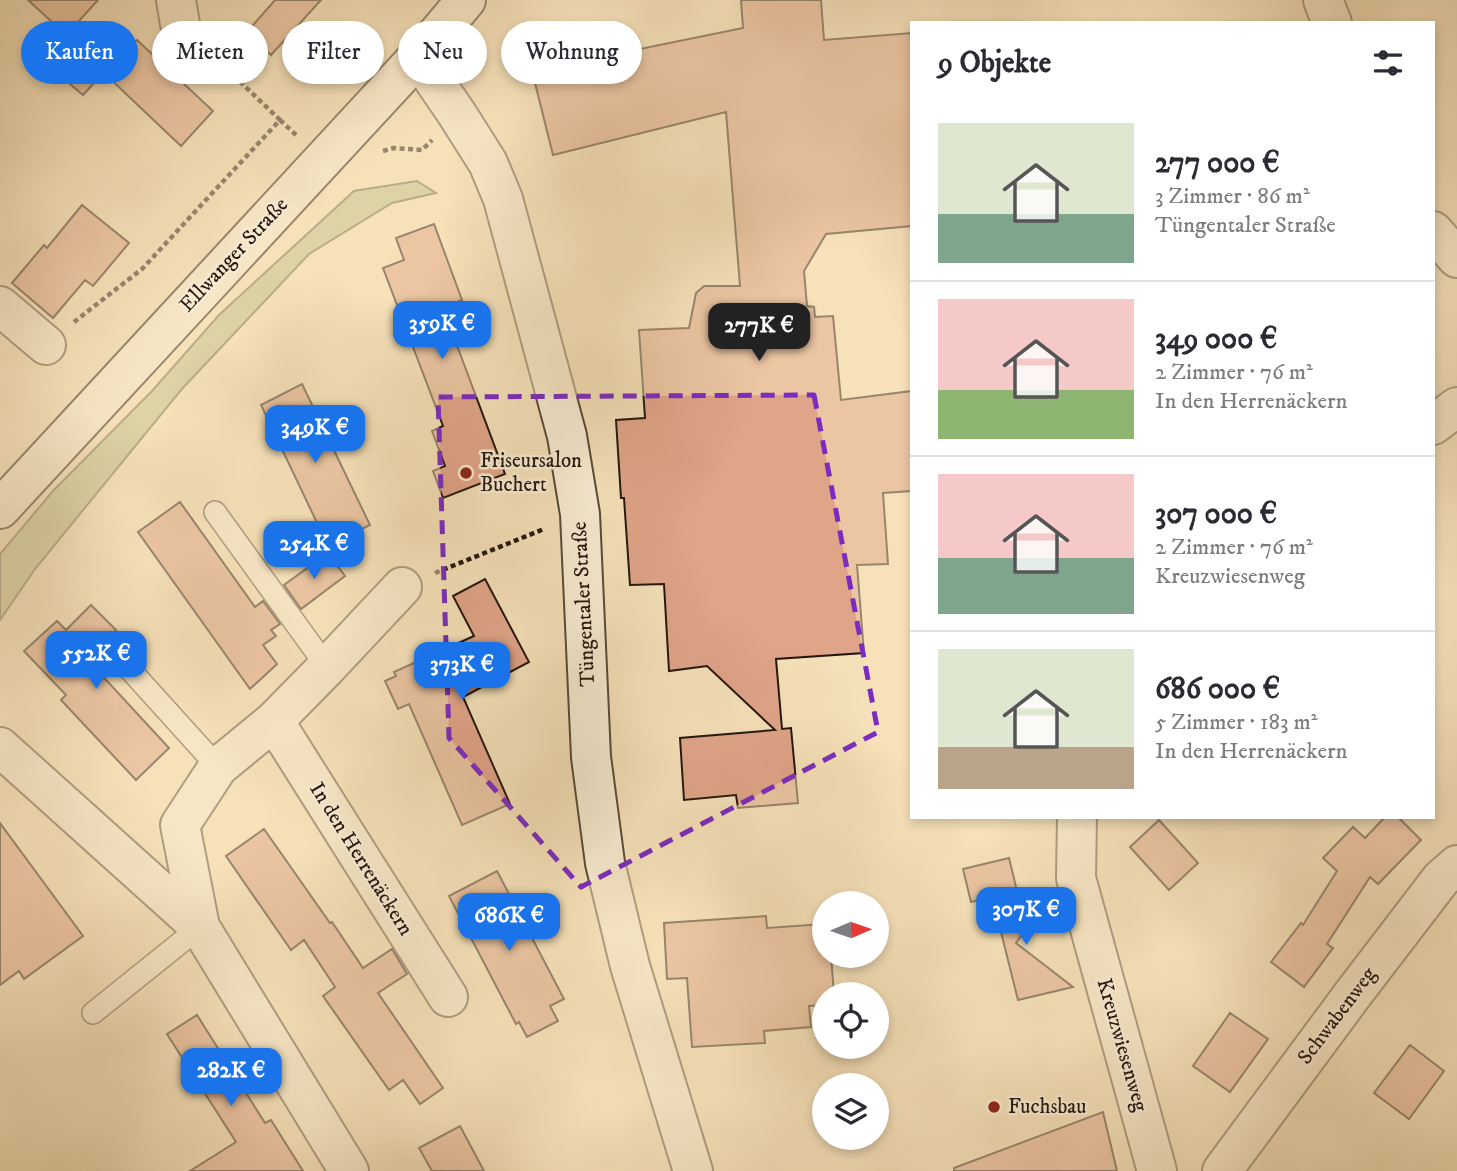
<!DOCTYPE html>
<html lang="de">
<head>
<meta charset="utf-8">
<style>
	body { margin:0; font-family:"IM FELL DW Pica",serif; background:#f2f2f3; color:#2b2b33; height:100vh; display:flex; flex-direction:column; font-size:26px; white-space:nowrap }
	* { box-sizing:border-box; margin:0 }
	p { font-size:23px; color:#7c7c81 }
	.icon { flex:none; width:38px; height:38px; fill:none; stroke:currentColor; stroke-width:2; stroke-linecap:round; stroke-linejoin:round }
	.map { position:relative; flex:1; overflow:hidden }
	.panel { position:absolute; left:910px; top:21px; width:525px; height:798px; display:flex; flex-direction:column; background:#fff; border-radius:0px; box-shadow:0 4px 10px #0003 }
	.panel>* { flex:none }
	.guide { position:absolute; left:21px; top:21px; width:665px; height:63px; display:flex; gap:14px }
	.needle { width:46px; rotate:88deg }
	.buttons { position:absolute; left:812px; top:891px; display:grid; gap:14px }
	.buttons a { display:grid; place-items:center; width:77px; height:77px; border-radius:50%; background:#fff; box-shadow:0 4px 10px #0003; font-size:35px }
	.price { position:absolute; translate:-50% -60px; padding:0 16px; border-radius:14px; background:#1a73e8; color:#fff; font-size:23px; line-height:46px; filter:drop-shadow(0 2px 4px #0008) }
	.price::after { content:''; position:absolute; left:50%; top:42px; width:21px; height:16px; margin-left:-10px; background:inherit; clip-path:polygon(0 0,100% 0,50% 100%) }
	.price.active { background:#222; color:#fff }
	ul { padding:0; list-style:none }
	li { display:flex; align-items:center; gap:21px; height:175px; padding:0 28px }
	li+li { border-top:2px solid #e1e1e2 }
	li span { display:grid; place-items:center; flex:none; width:196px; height:140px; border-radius:0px; color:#555 }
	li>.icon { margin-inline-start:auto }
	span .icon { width:84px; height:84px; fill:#fffc; stroke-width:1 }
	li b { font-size:30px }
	h2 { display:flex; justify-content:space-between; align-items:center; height:84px; padding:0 28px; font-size:30px }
	.pill { padding:0 24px; border-radius:32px; background:#fff; box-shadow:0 4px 10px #0003; font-size:24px; line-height:63px }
	.pill.active { background:#1a73e8; color:#fff }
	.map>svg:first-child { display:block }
	.green { fill:#bfc28d; stroke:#726c4e; stroke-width:2 }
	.building { fill:#e0a488; stroke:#24170f; stroke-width:2 }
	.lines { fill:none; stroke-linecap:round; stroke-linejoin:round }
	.service-casing { stroke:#584a3a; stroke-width:24 }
	.minor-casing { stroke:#584a3a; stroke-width:42 }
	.tertiary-casing { stroke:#584a3a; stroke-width:42 }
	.secondary-casing { stroke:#24170f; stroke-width:42 }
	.path { stroke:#24170f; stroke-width:4.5; stroke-dasharray:5 3.5; stroke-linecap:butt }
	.service { stroke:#f8ecd2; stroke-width:21 }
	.minor { stroke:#f8ecd2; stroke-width:38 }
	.tertiary { stroke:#f8ecd2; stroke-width:38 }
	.secondary { stroke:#f8ecd2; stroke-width:38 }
	.marked { fill:none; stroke:#7b2cbf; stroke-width:5; stroke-dasharray:14 9; stroke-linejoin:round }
	.poi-dot { fill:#8f2418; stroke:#f8ecd2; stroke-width:2.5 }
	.labels { text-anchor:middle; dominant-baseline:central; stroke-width:5; stroke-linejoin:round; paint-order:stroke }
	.street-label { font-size:21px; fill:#24170f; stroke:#f8ecd2 }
	.poi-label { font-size:21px; fill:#24170f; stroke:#f8ecd2; text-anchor:start }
</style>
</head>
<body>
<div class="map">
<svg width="1457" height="1171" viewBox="0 0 1457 1171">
	<rect width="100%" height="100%" fill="#f5e1b9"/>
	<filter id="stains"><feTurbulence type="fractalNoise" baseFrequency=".00286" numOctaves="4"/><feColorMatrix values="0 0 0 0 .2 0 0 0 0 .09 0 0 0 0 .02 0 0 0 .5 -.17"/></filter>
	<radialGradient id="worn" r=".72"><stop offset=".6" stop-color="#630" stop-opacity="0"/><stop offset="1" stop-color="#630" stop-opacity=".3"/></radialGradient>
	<!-- green -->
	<path class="green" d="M417 181 436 193 392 203 309 254 181 390 35 569 0 620V554L53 491 152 391 219 315 354 191Z"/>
	<!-- building -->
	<path class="building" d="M28 0H98L78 22 116 59 83 95 62 77 74 62 56 45 66 35Z
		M275 0H321L271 55 246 33Z
		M741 0H821L824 40 912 33V226L826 234 804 271 807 306 814 307 815 317 833 316 841 400 912 391V491L883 493 888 564 857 565 864 653 776 659 782 729 791 728 798 803 738 808 736 795 684 800 680 738 775 730 707 666 669 671 664 584 630 585 624 498H621L616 420 645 418 639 330 689 328 696 293 704 286H740L726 112 553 155 532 71 743 28Z
		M137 40 213 111 181 146 105 74Z
		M82 205 129 243 93 286 85 280 53 318 12 283 44 245 47 248Z
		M434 224 462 300 443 308 505 474 443 498 433 471 445 466 432 431 443 426 383 268 404 260 396 238Z
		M302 384 370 525 328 546 261 405Z
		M180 502 255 607 263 601 280 624 271 630 276 636 263 645 277 664 250 689 138 532Z
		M328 553 345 576 301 609 284 585Z
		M485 579 529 662 463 697 510 804 462 825 409 704 398 709 385 681 396 676 394 672 474 636 453 596Z
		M91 605 116 630 90 656 98 664 95 668 169 748 136 780 61 700 66 695 24 651 57 621 66 630Z
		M1385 817H1398L1421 840 1378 884 1370 877 1327 944 1333 948 1304 987 1271 962 1301 923 1303 925 1337 871 1323 858 1353 827 1365 838Z
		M1159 820 1198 863 1169 890 1130 847Z
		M0 823 83 936 24 979 19 971 0 985Z
		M264 829 330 923 332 922 363 968 392 949 407 974 378 993 443 1088 420 1104 403 1080 389 1090 323 996 335 987 304 940 291 950 226 856Z
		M1009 858 1017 891 971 902 963 869Z
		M497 871 564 999 550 1006 558 1021 527 1037 519 1022 516 1024 449 896Z
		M1056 888V889L1016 943 1073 987 1018 1000 994 904Z
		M766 916 767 928 824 924V956H831L834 994H824V1005L809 1006 811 1027 764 1031 765 1043 692 1047 687 978 667 979 664 923Z
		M1230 1013 1268 1039 1230 1092 1193 1066Z
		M197 1015 265 1123 271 1120 303 1171H190L236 1142 167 1034Z
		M1410 1045 1444 1071 1409 1119 1374 1093Z
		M1103 1112 1117 1171H954V1168Z
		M460 1126 484 1171H432L419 1148Z"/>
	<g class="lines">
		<!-- service casing -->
		<g class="service-casing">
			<path id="service" d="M215 512 327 667
				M124 663 218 767
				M93 1013 200 927"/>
		</g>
		<!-- minor casing -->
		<g class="minor-casing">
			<path id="minor" d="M176 0 180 24
				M1323 0 1332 23
				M1433 231 1457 258
				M0 306 46 345
				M1433 425 1457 407
				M274 721 448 997
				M0 747 200 927
				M1077 817 1076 878 1157 1171
				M349 1171 200 927 180 825 218 767 274 721 327 667 402 587
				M1222 1171 1353 994 1441 879 1457 865"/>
		</g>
		<!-- tertiary casing -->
		<g class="tertiary-casing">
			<path id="tertiary" d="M418 57 457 114 488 163 503 199 567 436 580 514 591 757 605 863 630 966 693 1171"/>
		</g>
		<!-- secondary casing -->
		<g class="secondary-casing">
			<path id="secondary" d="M0 509 418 57 466 0"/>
		</g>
		<!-- path -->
		<path class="path" d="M280 120 296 135
			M383 151 394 148 422 150 432 140
			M74 322 142 269 280 120 205 48
			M435 573 544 529"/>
		<!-- service -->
		<use href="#service" class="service"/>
		<!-- minor -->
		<use href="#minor" class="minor"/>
		<!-- tertiary -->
		<use href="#tertiary" class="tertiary"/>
		<!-- secondary -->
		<use href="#secondary" class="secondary"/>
	</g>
	<!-- marked area -->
	<path d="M0 0H1457V1171H0ZM814 395 878 732 581 887 449 738 438 397Z" fill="#f5e1b9" fill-opacity=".55" fill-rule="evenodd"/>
	<path class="marked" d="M814 395 878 732 581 887 449 738 438 397Z"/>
	<!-- markers -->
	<g class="poi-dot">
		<circle cx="466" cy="473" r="7"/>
		<circle cx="994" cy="1107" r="7"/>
	</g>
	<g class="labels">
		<!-- street labels -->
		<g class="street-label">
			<text transform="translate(234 255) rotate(-47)">Ellwanger Straße</text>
			<text transform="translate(584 604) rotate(-93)">Tüngentaler Straße</text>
			<text transform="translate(361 859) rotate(58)">In den Herrenäckern</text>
			<text transform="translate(1337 1016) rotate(-53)">Schwabenweg</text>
			<text transform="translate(1122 1045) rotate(74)">Kreuzwiesenweg</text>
		</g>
		<!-- poi labels -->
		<g class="poi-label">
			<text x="480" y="461">Friseursalon<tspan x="480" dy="24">Buchert</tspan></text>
			<text x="1008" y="1107">Fuchsbau</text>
		</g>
	</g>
	<rect width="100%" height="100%" filter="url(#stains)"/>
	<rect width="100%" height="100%" fill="url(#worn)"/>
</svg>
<div class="buttons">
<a><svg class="needle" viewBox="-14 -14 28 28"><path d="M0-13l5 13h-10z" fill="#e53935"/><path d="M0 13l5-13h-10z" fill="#7c7c81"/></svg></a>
<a><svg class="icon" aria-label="locate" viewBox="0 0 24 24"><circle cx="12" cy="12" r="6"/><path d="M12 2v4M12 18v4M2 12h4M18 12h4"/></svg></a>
<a><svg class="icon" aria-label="layers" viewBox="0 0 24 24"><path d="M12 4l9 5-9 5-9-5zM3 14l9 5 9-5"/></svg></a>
</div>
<b class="price" style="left:442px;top:361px">359K €</b>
<b class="price active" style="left:759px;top:363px">277K €</b>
<b class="price" style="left:315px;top:465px">349K €</b>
<b class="price" style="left:314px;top:581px">254K €</b>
<b class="price" style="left:96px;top:691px">552K €</b>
<b class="price" style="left:462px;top:702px">373K €</b>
<b class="price" style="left:1026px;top:947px">307K €</b>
<b class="price" style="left:509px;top:953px">686K €</b>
<b class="price" style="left:231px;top:1108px">282K €</b>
<div class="guide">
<a class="pill active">Kaufen</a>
<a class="pill">Mieten</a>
<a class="pill">Filter</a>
<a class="pill">Neu</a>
<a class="pill">Wohnung</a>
</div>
<section class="panel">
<h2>9 Objekte<svg class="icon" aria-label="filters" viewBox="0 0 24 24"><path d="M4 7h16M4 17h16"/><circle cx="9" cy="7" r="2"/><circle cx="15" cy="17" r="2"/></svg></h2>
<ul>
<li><span style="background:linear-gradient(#dfe7d0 65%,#7fa58c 0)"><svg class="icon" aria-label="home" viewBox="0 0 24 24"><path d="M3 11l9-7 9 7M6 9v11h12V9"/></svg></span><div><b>277 000 €</b><p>3 Zimmer · 86 m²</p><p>Tüngentaler Straße</p></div></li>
<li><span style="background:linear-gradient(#f6c9c9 65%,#8fb573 0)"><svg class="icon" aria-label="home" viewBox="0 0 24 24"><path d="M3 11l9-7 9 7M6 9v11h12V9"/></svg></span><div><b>349 000 €</b><p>2 Zimmer · 76 m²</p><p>In den Herrenäckern</p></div></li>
<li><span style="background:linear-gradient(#f6c9c9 60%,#7fa58c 0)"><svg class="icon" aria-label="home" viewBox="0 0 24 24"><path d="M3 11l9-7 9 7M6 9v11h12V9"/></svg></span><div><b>307 000 €</b><p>2 Zimmer · 76 m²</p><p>Kreuzwiesenweg</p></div></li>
<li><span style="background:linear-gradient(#dfe7d0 70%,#b9a48a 0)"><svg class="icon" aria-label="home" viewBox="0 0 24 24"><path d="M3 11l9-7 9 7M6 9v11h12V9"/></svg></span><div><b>686 000 €</b><p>5 Zimmer · 183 m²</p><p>In den Herrenäckern</p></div></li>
</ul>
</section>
</div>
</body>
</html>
